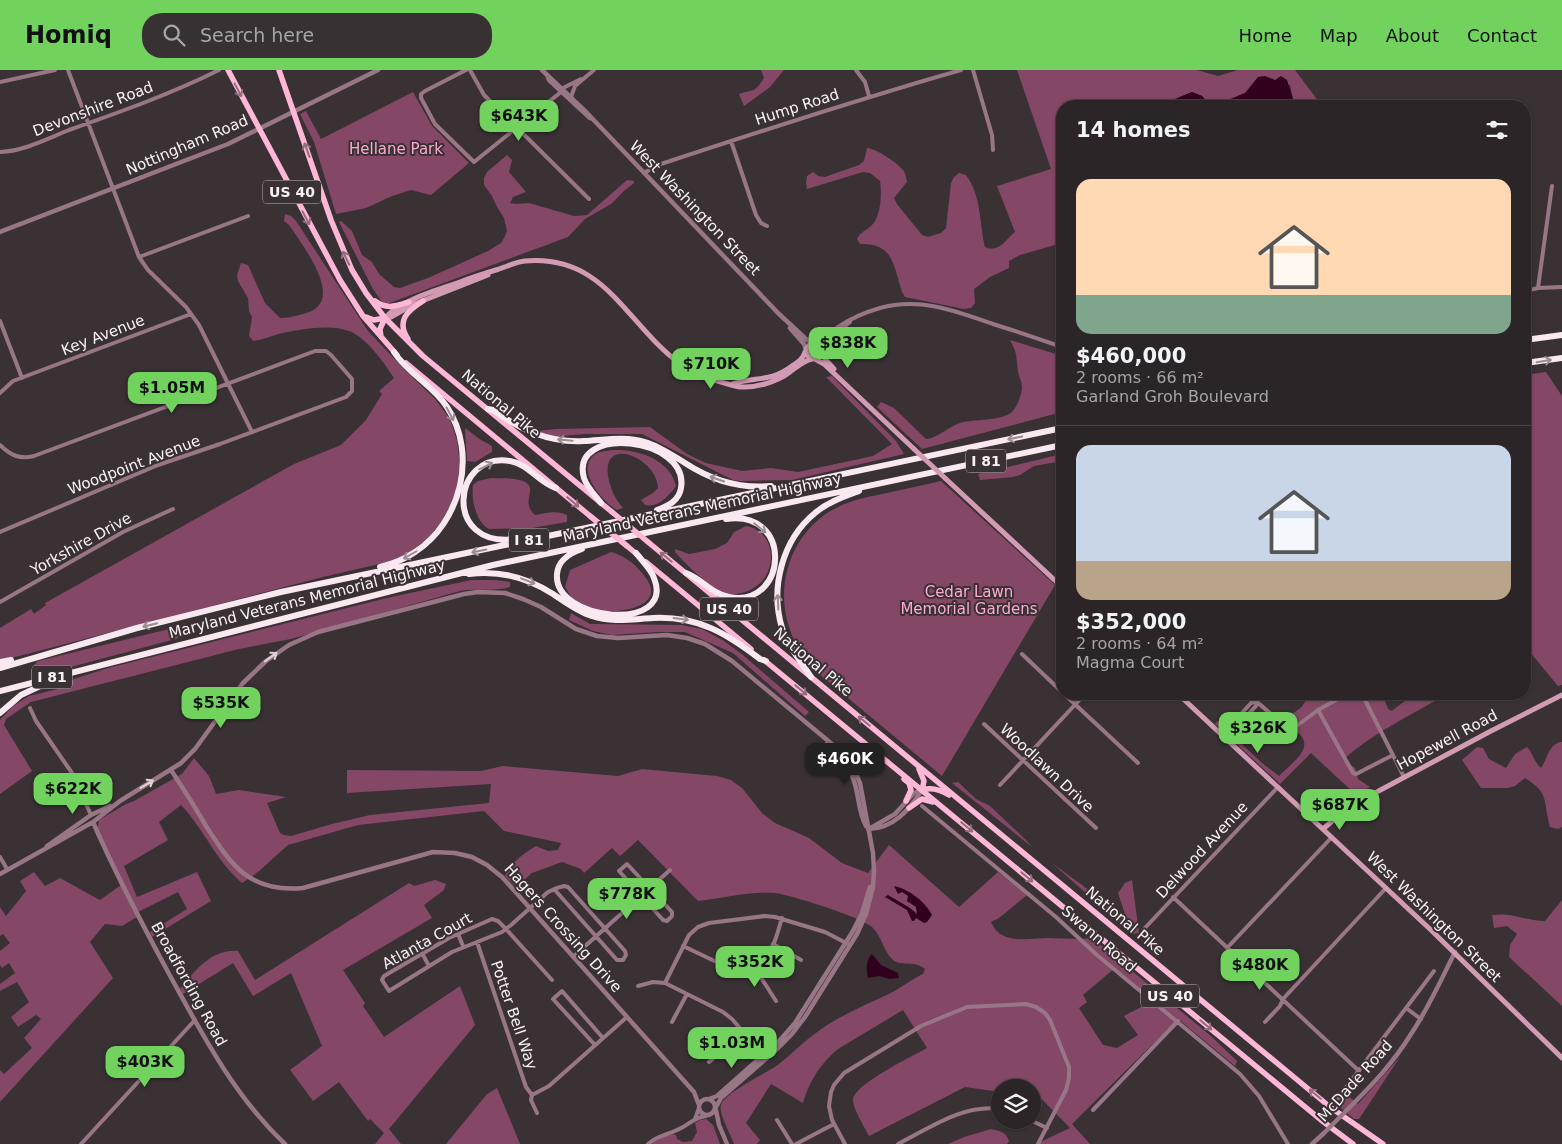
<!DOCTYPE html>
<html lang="en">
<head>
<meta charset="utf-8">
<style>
	body { margin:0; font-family:"DejaVu Sans",sans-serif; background:#383134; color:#f1f3f6; height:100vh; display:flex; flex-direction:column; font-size:19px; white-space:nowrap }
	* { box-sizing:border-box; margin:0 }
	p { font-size:16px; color:#a6a5a8 }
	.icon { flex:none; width:28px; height:28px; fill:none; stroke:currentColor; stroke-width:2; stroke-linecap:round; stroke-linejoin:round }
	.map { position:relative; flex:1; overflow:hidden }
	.side { position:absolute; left:1056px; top:30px; width:475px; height:600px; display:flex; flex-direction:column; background:#2c2528; border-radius:20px; box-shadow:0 1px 4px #0004,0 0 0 1px #484245 }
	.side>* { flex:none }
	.buttons { position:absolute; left:991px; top:1009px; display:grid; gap:10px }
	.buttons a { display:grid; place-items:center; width:50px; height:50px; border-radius:50%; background:#2c2528; box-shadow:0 1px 4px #0004,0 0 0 1px #484245; font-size:25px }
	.price { position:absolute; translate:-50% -42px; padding:0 11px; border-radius:10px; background:#71d35e; color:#111; font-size:16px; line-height:32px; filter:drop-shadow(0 1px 2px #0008) }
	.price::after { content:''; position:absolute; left:50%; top:30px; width:15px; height:11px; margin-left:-8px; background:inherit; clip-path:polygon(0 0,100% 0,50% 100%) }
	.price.current { background:#222; color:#fff }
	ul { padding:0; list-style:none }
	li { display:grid; align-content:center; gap:10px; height:265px; padding:0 20px }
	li+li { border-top:1px solid #484245 }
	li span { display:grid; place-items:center; height:155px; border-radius:15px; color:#555 }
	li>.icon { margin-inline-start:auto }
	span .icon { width:90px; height:90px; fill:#fffc; stroke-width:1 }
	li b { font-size:21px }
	h2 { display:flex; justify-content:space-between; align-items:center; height:60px; padding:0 20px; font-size:21px }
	header { display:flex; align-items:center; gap:30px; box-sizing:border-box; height:70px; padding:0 25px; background:#71d35e; color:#111 }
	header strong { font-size:24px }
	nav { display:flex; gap:28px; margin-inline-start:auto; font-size:18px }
	.search { width:350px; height:45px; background:#383134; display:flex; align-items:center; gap:12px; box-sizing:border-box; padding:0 18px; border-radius:20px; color:#a6a5a8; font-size:19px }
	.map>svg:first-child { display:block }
	.green { fill:#844765; fill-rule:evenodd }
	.water { fill:#31001c }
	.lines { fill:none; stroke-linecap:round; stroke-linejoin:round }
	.minor { stroke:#997685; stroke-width:4 }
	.tertiary { stroke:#997685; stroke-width:4.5 }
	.secondary { stroke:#d29bb3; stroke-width:5 }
	.primary { stroke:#feb7d7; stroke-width:5.5 }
	.motorway { stroke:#fae8f0; stroke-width:6 }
	.tertiary-bridge { stroke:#997685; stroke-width:4.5 }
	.secondary-bridge { stroke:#d29bb3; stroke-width:5 }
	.primary-bridge { stroke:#feb7d7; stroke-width:5.5 }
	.oneway { stroke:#926d7e }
	.oneway2 { stroke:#9a8c92 }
	.oneway3 { stroke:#e1d3d9 }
	.labels { text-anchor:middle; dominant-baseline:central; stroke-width:4; stroke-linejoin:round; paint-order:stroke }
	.shield { fill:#3a3135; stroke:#c0b8bb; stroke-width:1 }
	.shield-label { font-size:14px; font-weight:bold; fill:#f9f2f5 }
	.street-label { font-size:15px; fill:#f9f2f5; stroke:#3a3135 }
	.park-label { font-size:15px; fill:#ffabd1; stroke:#3a3135 }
</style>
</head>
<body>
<header>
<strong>Homiq</strong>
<div class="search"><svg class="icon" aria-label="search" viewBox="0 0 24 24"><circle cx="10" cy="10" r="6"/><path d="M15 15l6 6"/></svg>Search here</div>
<nav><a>Home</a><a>Map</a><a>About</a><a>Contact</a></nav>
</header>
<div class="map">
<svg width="1562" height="1074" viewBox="0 0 1562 1074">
	<rect width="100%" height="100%" fill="#3a3135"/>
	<!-- green -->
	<path class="green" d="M761 0H784L769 18 744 36 739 24C753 19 754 24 764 8Z
		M1017 0H1197L1218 6 1238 0H1295L1322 36H1288L1293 29 1290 15 1268 8C1252 18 1230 37 1209 34L1202 26 1192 22 1158 36H1062V173L1020 185 1009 191V198L990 207 974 219 975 233 971 238 964 239 905 227 902 222C893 195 894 173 860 174L857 169C861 161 866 161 872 155 881 146 882 123 880 111L870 103 863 102 807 119 806 113 807 106 813 102 818 106 825 107 859 95 864 91 867 78C877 79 896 92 903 100 906 104 906 107 907 112L894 128 897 134 922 165 928 167 941 163 946 158 951 113 954 107 959 103 966 105C982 127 979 153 985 177 1000 183 1005 170 1015 162L997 116 1051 99Z
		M413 22 432 56 469 93 431 125 411 120 392 126 366 138 336 144 314 72 300 44 306 41 321 69Z
		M507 85 512 90 509 102 526 122 513 127 510 133 516 134 529 133 574 146 587 145 627 110 634 111V113L624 121 611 134 585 149 568 167 384 235 373 219 339 152 341 151 352 161 362 185 372 192 379 204 394 217 400 218 428 208 488 181 501 173 504 168 507 161 504 148 497 137 492 126 484 115V108L487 102Z
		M285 144 291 146 296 151 368 261 405 300 435 329 450 349 457 370 460 394 456 422 447 445 428 468 409 483 388 492 323 507 0 591V558L31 539 34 544 46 535 45 533 294 394 341 375 366 350 382 324 379 321 394 308C385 294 366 267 349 261 329 254 303 259 283 263 273 265 263 270 253 271L249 266 252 247 249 241 248 228 238 211 237 205 241 193 248 195 265 233 280 248C288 248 295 246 303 244 349 234 303 176 289 155L284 151Z
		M1010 270 1062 286V342L922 379 877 337 881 332 894 338 926 369C936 369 948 357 960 353 973 349 1002 351 1012 342 1017 337 1022 324 1022 317 1022 312 1019 307 1018 302 1016 286 1018 285 1010 270Z
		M1546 302 1562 326V615L1558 616 1525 576V305Z
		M832 306 896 371 904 384 792 410 740 411 733 410 642 364H585L550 367 537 361 556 359 650 357 687 384 706 393 742 401 771 398 798 402 873 386 892 374 826 307Z
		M465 358 481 370 492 376V382L475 392 467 391Z
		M613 380C637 379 670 389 676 416 669 426 658 438 645 435L641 430 653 423 658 418C657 388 602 365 608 406 610 418 615 429 623 438L617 440C603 432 575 401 594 385 599 381 606 381 613 380Z
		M1062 384V391L1034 396 1020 405 1013 407 980 410 978 404Z
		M491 408C501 409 514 407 523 411 540 418 519 431 535 445 547 443 555 440 567 445V452L532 458 489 459C476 452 471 430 473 415L478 411Z
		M941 411 1055 515 942 706 819 604C806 590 794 575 789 557 774 511 794 458 838 437 852 430 867 427 882 424 902 420 922 415 941 411Z
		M746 456C776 461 779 502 755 517 746 524 735 524 725 525 706 513 690 499 675 482V479L689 484 715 479 727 473 734 462Z
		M611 482C623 485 634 493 642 503 670 534 627 543 603 541 594 540 582 534 574 529 570 527 568 521 565 517L570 500Z
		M471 510H496L510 512V517C494 522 477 518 460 521L291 569 239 579 31 632 6 649 4 655 32 701 0 724V650L13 636 29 626 58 619 74 609 108 598 387 528Z
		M571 543 590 554 681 555 702 559 724 571 743 585 809 642 805 646 733 583 685 562H657L612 565 593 561 569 550Z
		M173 558 179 562 178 568 172 570 37 606 33 603V596L38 591Z
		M1305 624H1391L1385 631 1388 639 1392 641C1415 622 1418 624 1447 624 1413 644 1375 662 1345 688L1349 694 1355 698 1358 709 1370 717 1356 725 1311 683 1280 714 1215 654 1217 651 1262 693 1279 706C1291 693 1318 677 1296 661 1291 657 1288 656 1286 650 1293 640 1308 639 1305 624Z
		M1560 672H1562V757L1558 759 1550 757C1543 732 1550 723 1525 708L1515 716 1508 718H1481L1462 690 1477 677 1483 678 1489 689 1506 698 1515 684 1527 677C1533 683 1534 692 1541 698 1548 688 1547 677 1560 672Z
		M194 688 209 706 216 724 239 720 286 727 267 733 280 763 284 765 291 766 332 754 370 745 489 733 491 714 347 723V700L481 701 503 696 618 706 642 699 717 706 731 710 742 718 762 743 775 753 809 768 842 793 868 803 889 775 959 837 998 802 1027 825 999 848 991 852C994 858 997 863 1004 866 1018 872 1033 868 1048 868 1063 868 1077 870 1092 868L1211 966 1237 991 1235 996 1178 949 1072 1054 1090 1074H1036L1070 1058 1026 1013 1013 1017 1000 1018V1020L994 1021 965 1017 869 1066C865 1058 853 1039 853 1030 854 1014 913 986 927 978L903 940 838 979C821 993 809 1011 803 1033L771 1014 746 1053 760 1070 757 1074H734C731 1065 718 1043 721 1035 725 1022 767 1003 779 994 793 983 805 970 820 960 841 945 867 934 891 923 902 917 912 909 923 904L925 899C915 890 902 897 893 890 883 881 882 866 872 857 861 847 791 825 775 823 750 821 723 828 698 831L638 770 620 786 612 778 584 803 581 799 562 792 532 803 516 817 505 806C511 792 523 784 536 776L548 781 558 780 561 773 504 761 484 741 358 755 288 775 258 802 242 813C216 791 204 759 181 735L159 752 168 770 124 796 137 827 197 802 211 831 152 867 150 862 187 839 178 822 136 843 137 847 122 856 105 854 90 872 113 908 0 1032V1000L4 1004 32 978 24 968 41 949 36 945 18 957 11 947 29 932 17 912 0 921V914L15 903 9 893 2 898 0 895V881L10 873 3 864 0 866V837L6 846 26 821 20 811 34 802 45 816 60 808 100 830 121 815 96 764 99 750 126 734 134 731 182 704ZM1115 898 1154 930 1124 946 1138 965 1117 978 1103 975 1079 938 1087 932 1083 925Z
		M958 712 976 729 990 736 1025 769 1032 777 952 713Z
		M1052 793 1105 832 1128 853 1118 823 1125 813 1132 810 1139 863 1132 864Z
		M435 810 446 814 444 820 424 835 432 848 343 900 365 933 363 936 384 967 460 916 475 955 389 1059 401 1074H375L384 1063 370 1049 368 1051 339 1012 313 1031 290 1000 322 976 291 903 253 926 233 893 183 924 180 919C196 900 211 879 238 881L255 910 409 813 414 816Z
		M1562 830V936L1509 887 1510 875 1517 864 1507 856 1494 858 1492 845C1514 842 1525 851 1545 851Z
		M1400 987 1359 1049H1354L1335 1033 1359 1004 1362 1007 1348 1026 1358 1034Z
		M497 1018 520 1074H446L487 1024Z
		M706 1049 713 1055 720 1074H652C658 1069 667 1063 676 1065L677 1069 683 1072 692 1071 697 1062 695 1053 700 1050Z
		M991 1059C1000 1061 1006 1062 1009 1071L1007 1074H948L964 1067Z"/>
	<!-- water -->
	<path class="water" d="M1265 6 1275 10 1281 6 1287 10 1293 29 1288 36H1158L1192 22 1202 26 1209 34H1218L1240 25 1245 23 1258 7Z
		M894 816C908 819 925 831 932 845L927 852 924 853 916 848 914 851H912L907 840 885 827 888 825 910 838 917 844 916 837 907 831 908 826 902 822 898 824Z
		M872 884 881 895 898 903 899 908 890 909 879 906 868 908C866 900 866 889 872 884Z"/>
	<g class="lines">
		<!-- minor -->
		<path class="minor" d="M68 0 139 187 148 200 186 237 199 255 252 362
			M466 0 425 21 421 24V28L435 54 474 92 561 22
			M470 0 484 25 589 129
			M856 0 865 12 869 26
			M973 0 992 65 993 80
			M0 12 55 0
			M563 18 581 9
			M571 27 575 16 594 0
			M731 71 756 145 761 153 767 156
			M0 82C24 81 47 69 69 60 120 42 171 24 219 0
			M644 103 658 95C758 62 859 29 961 0
			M139 187 248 146
			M1538 218 1552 116
			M1525 221 1538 218 1562 217
			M0 251 22 308
			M816 272C826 270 831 262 838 257 850 249 866 242 880 238 920 227 956 241 993 254 1016 261 1039 269 1062 277
			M823 279 827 271 850 252
			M0 323 13 311 191 244
			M0 375C10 385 20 390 34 386L315 281H326L331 285 352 309V321L346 327 220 374 158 395 0 462
			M0 532 123 462 173 439
			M1022 584 1062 622
			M1064 624 1138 693
			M1248 624 1280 652 1288 656H1293L1298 655 1318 640 1347 624
			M1362 624 1404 707
			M30 638 36 651 72 703 91 745
			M1318 640 1353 703 1356 704 1393 685
			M984 654 1096 758
			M1222 665 1251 633 1257 631
			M1226 668 1256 636 1257 631 1263 624
			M1000 715 1085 624
			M922 736 1056 847 1097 885 1240 1004 1259 1026 1288 1074
			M0 787 7 799
			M627 794 672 842V846L667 851 663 850 619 801Z
			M1173 827 1359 1001
			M1143 860 1278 717
			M458 864 463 876
			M477 872 526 1017 532 1025
			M773 874 801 890
			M683 876 725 896C742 899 764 890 773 875 777 867 779 857 782 848
			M1227 878 1332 767
			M423 885 429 896
			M573 887 670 800
			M751 892 776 931
			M552 910 506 859 498 851 492 849 449 868 384 906 382 910 389 921 452 882 502 862 511 855 548 822C553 819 559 817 564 816L568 817 625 881 626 885 623 890H617L554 819
			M665 913 689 865 698 857 709 853 765 846 775 847 825 862 850 875
			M638 916 653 912 665 913 723 942 732 949 766 989
			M1406 938 1421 949
			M672 952 687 924
			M1265 952 1280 936 1283 929 1386 818
			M595 975 553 929 562 921 603 968
			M709 992 744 962
			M532 1025 549 1016 627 947
			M532 1025 531 1030 537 1043
			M1338 1028 1434 901
			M1093 1040 1178 951
			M695 1049 699 1038
			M777 1050 792 1074
			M1030 1050 1047 1058
			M81 1074 195 950
			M648 1074C660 1064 665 1066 677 1060 688 1056 694 1047 706 1046
			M796 1074 834 1054
			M845 1074 832 1050 829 1036 831 1022 834 1015 844 1003 921 956 967 937 1026 934 1036 937 1045 943 1050 950 1069 997V1008L1066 1020 1038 1074
			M898 1074C930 1058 963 1034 1000 1039"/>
		<!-- tertiary -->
		<path class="tertiary" d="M542 0 587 43 778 243 807 270 812 272
			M547 5 549 10 590 48
			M0 162 228 74 378 0
			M790 258 804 274 806 279
			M827 672C838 685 850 697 855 714 859 728 859 744 866 756
			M171 700C183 718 195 737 206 756 232 796 250 823 303 818L433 782 455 783 472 787 487 795 502 807 694 1022 699 1035
			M93 752C115 803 141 852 168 902 201 962 234 1026 285 1074
			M868 759C893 759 909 740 922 720
			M869 759 895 744 914 723 922 720
			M47 776 91 745 110 736
			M0 804 93 752 120 731 181 693 195 679 243 613 266 591 289 575 318 562 464 524 478 522 505 523 523 529 541 537 576 559 597 566 618 568 667 565 687 568 705 574 732 591 844 684 855 701 860 713 873 783 874 801 873 817 866 844 857 864 805 947 792 964 776 980 721 1028 716 1037
			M699 1037a8 8 0 1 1 16 0a8 8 0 1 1-16 0Z
			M709 1029 717 1026 781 969 795 953 853 861 862 843 870 817
			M1349 1038C1372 1015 1394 992 1411 964 1428 939 1441 910 1455 882
			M716 1040 719 1055 727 1074
			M1312 1074 1323 1064"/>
		<!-- secondary -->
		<path class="secondary" d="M385 248C400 230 438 220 460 212 473 207 486 203 499 199 508 196 516 192 525 191 607 184 626 256 683 296 699 307 717 311 735 316 752 320 777 312 790 302 797 297 803 291 812 289
			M386 248 391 247 412 235 488 205
			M823 283 819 288 812 289 807 285 806 279 811 273 820 274 823 279 825 289 834 299
			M815 289 824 294 914 379
			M732 314C756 306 769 313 792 296 798 292 803 289 805 282
			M946 409 1062 517
			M1178 624 1432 861 1562 988
			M1323 759 1346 739 1358 732 1491 661 1562 625"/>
		<!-- primary -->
		<path class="primary" d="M228 0 340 210 363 246 397 285
			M279 0 331 150 352 200 366 223 385 248 423 286 612 442
			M375 231C387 240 396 236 409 232
			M366 247 374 250 385 248
			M381 267 380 259 385 248
			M408 269C396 251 407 241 423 231
			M406 293 590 446
			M648 472 1330 1037 1383 1074
			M627 476 639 486
			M646 492 751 579
			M764 590 1321 1050 1353 1074
			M919 699 924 711 922 720
			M904 709 909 713 911 720 906 731
			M922 720C931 717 941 720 949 725
			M909 738 922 729 933 732"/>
		<!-- motorway -->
		<path class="motorway" d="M1525 270 1562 265
			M1525 293 1562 288
			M488 339 493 340C521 360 549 373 584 371 605 370 625 366 645 372 659 376 672 385 685 393 711 410 740 419 771 416
			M601 433C596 426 587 418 584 408 569 354 690 367 681 418 679 431 668 436 657 440
			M516 469C442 479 452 381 510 391 529 394 539 413 556 418
			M582 479C570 483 558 490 557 504 553 552 676 563 654 508 651 499 642 491 636 483
			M380 497C392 494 405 489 415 482 461 452 478 384 447 337 433 315 408 304 394 282
			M686 503C702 509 712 524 729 527 788 538 794 439 726 449
			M469 504C499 500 528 508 553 524 565 532 578 542 592 546 612 553 633 549 653 548 698 546 726 563 760 589L766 591
			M0 592 11 590
			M0 598 137 558 281 522 1062 358
			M811 607C801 591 788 577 782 558 770 518 782 470 815 443 828 432 843 427 859 421
			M0 621 493 495 1062 375
			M0 643 21 625 53 610"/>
		<!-- tertiary-bridge -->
		<path class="tertiary-bridge" d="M1323 1064 1349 1038"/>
		<!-- secondary-bridge -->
		<path class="secondary-bridge" d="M914 379 946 409"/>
		<!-- primary-bridge -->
		<path class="primary-bridge" d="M612 442 648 472
			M590 446 627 476"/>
	</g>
	<!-- one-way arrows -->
	<defs><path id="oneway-shaft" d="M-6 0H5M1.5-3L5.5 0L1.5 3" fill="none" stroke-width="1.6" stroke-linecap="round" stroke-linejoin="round" transform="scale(1.25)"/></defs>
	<g class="oneway">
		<use href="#oneway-shaft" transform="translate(238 20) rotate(62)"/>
		<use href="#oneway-shaft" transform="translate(307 80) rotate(-110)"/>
		<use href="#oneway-shaft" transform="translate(306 148) rotate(62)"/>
		<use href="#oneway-shaft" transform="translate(346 188) rotate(-116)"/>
		<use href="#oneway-shaft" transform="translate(573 432) rotate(40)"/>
		<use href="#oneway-shaft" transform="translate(666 487) rotate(-141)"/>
		<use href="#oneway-shaft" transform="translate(801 620) rotate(40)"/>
		<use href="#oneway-shaft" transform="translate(864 651) rotate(-141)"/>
		<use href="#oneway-shaft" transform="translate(967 757) rotate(40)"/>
		<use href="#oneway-shaft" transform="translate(1027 807) rotate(40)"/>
		<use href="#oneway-shaft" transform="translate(1206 955) rotate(40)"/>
		<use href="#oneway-shaft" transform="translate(1315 1024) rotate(-140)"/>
	</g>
	<g class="oneway2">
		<use href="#oneway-shaft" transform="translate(1544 291) rotate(-9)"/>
		<use href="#oneway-shaft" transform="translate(450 344) rotate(62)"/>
		<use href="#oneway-shaft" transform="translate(1015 368) rotate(168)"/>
		<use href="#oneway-shaft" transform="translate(565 370) rotate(-175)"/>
		<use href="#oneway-shaft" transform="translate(486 396) rotate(-27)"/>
		<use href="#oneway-shaft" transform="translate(717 409) rotate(-161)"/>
		<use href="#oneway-shaft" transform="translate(760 458) rotate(39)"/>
		<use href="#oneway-shaft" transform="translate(479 481) rotate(168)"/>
		<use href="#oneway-shaft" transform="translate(410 485) rotate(150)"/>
		<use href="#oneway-shaft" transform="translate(528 511) rotate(21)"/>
		<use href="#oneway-shaft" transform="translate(778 532) rotate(-93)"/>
		<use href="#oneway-shaft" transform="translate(681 549) rotate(7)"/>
		<use href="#oneway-shaft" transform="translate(150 555) rotate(166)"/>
	</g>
	<g class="oneway3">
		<use href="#oneway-shaft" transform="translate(271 587) rotate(-36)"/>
		<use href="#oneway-shaft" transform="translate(147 714) rotate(-31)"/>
	</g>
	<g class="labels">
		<!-- shield labels -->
		<g class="shield">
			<rect x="263" y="110.5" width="58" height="23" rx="4"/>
			<rect x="966" y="379.5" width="40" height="23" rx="4"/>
			<rect x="509" y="458.5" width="40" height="23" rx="4"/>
			<rect x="700" y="527.5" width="58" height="23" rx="4"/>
			<rect x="32" y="595.5" width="40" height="23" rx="4"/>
			<rect x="1141" y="914.5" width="58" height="23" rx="4"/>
		</g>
		<g class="shield-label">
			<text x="292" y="122">US 40</text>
			<text x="986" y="391">I 81</text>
			<text x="529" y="470">I 81</text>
			<text x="729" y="539">US 40</text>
			<text x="52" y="607">I 81</text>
			<text x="1170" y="926">US 40</text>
		</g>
		<!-- street labels -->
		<g class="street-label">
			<text transform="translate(797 37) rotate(-18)">Hump Road</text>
			<text transform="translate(93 39) rotate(-21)">Devonshire Road</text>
			<text transform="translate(187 75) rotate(-23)">Nottingham Road</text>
			<text transform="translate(695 138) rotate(46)">West Washington Street</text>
			<text transform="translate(103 265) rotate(-21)">Key Avenue</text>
			<text transform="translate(501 334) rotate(40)">National Pike</text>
			<text transform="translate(134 395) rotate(-21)">Woodpoint Avenue</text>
			<text transform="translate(702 438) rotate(-12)">Maryland Veterans Memorial Highway</text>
			<text transform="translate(81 474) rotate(-29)">Yorkshire Drive</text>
			<text transform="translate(307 529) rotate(-14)">Maryland Veterans Memorial Highway</text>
			<text transform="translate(813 592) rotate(40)">National Pike</text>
			<text transform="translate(1447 670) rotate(-28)">Hopewell Road</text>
			<text transform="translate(1047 698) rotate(43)">Woodlawn Drive</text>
			<text transform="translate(1202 780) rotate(-47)">Delwood Avenue</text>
			<text transform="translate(1434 847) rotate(44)">West Washington Street</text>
			<text transform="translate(1125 851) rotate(40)">National Pike</text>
			<text transform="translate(563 858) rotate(48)">Hagers Crossing Drive</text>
			<text transform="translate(1099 869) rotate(41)">Swann Road</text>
			<text transform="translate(427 871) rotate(-29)">Atlanta Court</text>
			<text transform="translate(189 914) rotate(61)">Broadfording Road</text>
			<text transform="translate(514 945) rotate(71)">Potter Bell Way</text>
			<text transform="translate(1355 1011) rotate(-48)">McDade Road</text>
		</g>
		<!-- park labels -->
		<g class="park-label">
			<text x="396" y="79">Hellane Park</text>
			<text x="969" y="522">Cedar Lawn<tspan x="969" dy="17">Memorial Gardens</tspan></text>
		</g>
	</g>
</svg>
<div class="buttons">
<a><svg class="icon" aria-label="layers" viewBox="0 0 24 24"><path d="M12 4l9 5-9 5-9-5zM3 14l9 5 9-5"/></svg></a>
</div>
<b class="price" style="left:519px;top:72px">$643K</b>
<b class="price" style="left:848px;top:299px">$838K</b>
<b class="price" style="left:711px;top:320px">$710K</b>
<b class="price" style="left:172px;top:344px">$1.05M</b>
<b class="price" style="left:221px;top:659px">$535K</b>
<b class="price" style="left:1258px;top:684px">$326K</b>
<b class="price current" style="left:845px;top:715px">$460K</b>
<b class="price" style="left:73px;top:745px">$622K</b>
<b class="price" style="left:1340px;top:761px">$687K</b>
<b class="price" style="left:627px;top:850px">$778K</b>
<b class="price" style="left:755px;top:918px">$352K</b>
<b class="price" style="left:1260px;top:921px">$480K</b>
<b class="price" style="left:732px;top:999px">$1.03M</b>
<b class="price" style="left:145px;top:1018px">$403K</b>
<section class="side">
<h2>14 homes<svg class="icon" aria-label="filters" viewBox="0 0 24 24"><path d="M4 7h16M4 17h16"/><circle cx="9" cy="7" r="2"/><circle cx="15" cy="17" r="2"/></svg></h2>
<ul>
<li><span style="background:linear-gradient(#ffd9b3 75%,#7fa58c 0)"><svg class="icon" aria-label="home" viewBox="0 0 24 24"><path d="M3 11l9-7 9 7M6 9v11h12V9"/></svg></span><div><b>$460,000</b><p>2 rooms · 66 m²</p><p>Garland Groh Boulevard</p></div></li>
<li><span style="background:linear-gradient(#c9d6e8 75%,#b9a48a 0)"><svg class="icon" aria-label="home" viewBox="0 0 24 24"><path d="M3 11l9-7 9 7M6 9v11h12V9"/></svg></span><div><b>$352,000</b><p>2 rooms · 64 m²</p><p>Magma Court</p></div></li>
</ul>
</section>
</div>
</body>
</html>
